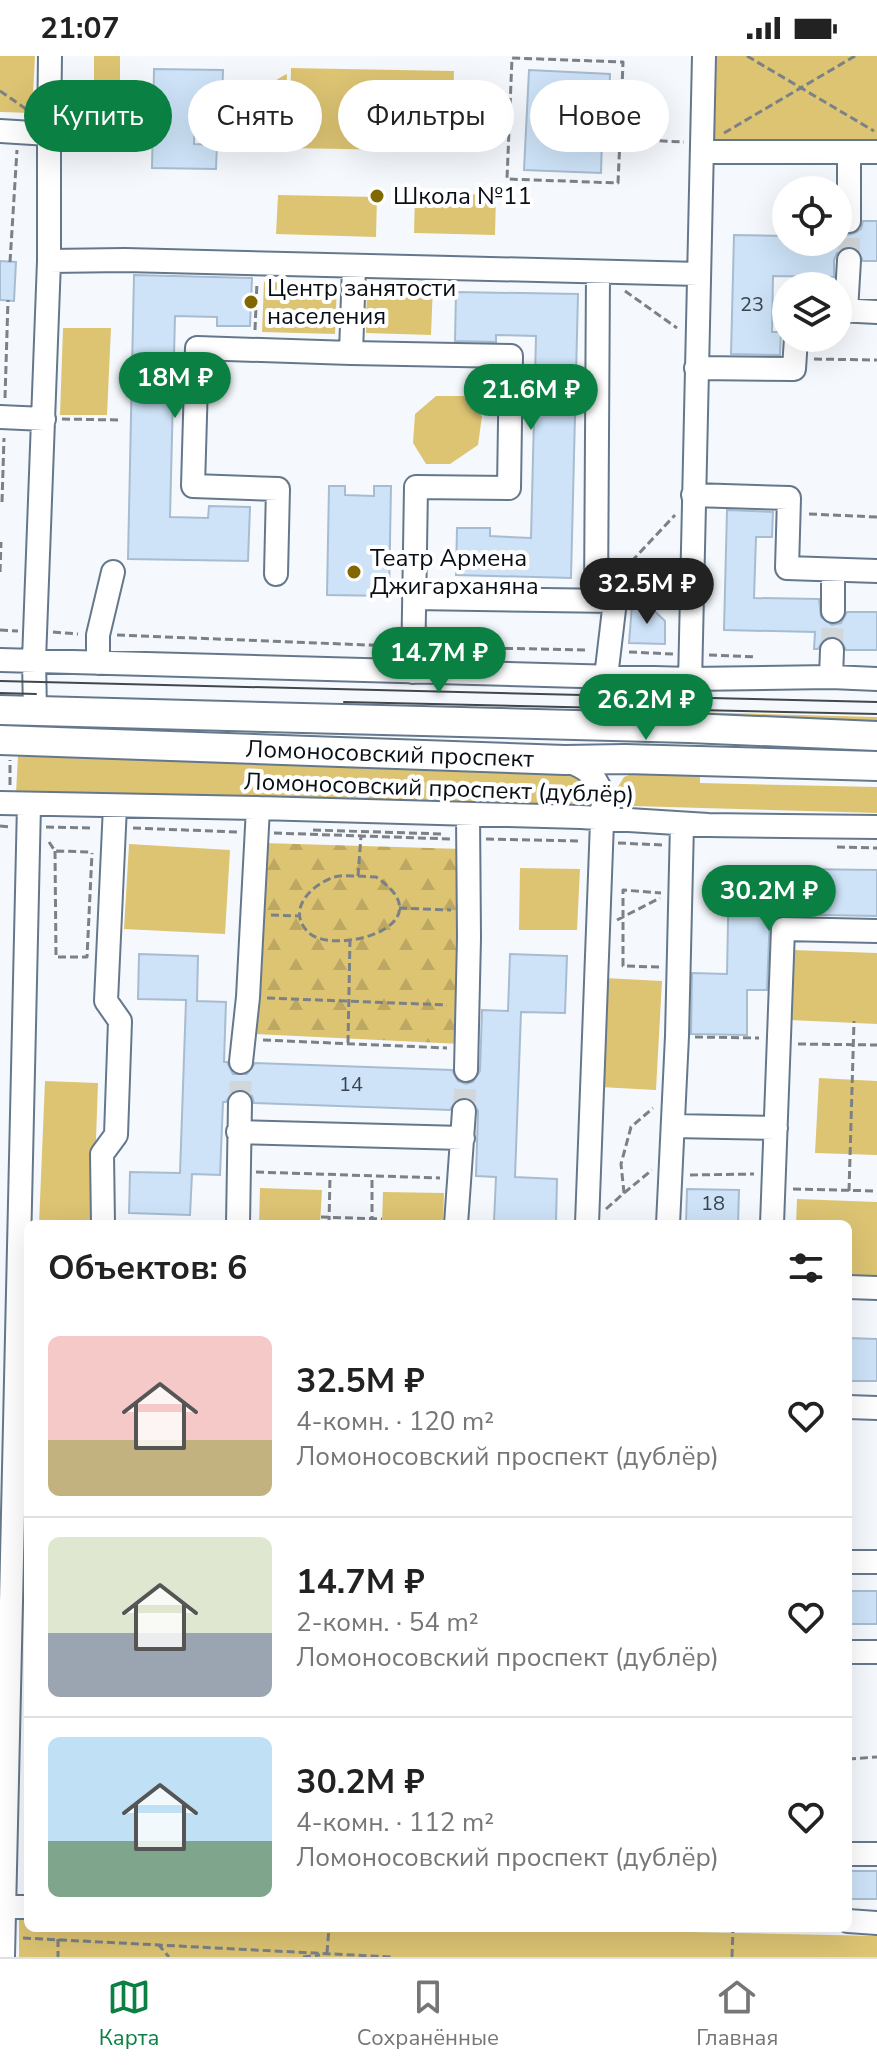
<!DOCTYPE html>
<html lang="ru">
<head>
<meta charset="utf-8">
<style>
	body { margin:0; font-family:"Nunito Sans",sans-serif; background:#f6f6f6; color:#222; height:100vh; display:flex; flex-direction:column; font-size:30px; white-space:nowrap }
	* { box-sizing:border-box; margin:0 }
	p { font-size:26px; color:#767676 }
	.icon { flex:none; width:44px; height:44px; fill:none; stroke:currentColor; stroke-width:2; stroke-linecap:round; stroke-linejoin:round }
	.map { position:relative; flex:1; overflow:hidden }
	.side { position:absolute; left:24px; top:1164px; width:828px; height:712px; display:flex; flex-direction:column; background:#fff; border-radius:12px; box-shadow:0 8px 32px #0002 }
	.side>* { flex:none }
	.top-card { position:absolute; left:24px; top:24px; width:830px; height:72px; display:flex; gap:16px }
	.buttons { position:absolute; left:772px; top:120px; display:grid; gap:16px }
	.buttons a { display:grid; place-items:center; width:80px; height:80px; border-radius:50%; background:#fff; box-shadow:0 8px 32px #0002; font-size:40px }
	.price { position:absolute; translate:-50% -68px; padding:0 18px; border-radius:28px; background:#0b8043; color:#fff; font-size:26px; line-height:52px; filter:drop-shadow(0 2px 4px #0008) }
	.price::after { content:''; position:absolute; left:50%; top:48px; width:24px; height:18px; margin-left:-12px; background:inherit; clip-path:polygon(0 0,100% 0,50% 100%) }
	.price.active { background:#222; color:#fff }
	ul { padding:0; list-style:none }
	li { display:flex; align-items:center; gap:24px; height:200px; padding:0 24px }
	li+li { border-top:2px solid #e0e0e0 }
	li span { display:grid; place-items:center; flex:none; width:224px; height:160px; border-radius:12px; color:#555 }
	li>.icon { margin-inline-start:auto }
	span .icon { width:96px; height:96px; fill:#fffc; stroke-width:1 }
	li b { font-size:34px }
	h2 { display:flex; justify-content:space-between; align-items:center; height:96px; padding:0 24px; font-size:34px }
	.pill { padding:0 28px; border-radius:36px; background:#fff; box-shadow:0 8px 32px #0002; font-size:28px; line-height:72px }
	.pill.active { background:#0b8043; color:#fff }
	.status { display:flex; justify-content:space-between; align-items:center; height:56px; padding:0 40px; background:#fff; direction:ltr }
	.status svg { height:22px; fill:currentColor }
	.tabs { display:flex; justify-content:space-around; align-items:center; height:112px; border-top:2px solid #e0e0e0; background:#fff; font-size:22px; color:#767676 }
	.tabs a { display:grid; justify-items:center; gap:4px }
	.tabs .active { color:#0b8043 }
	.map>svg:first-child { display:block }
	.green { fill:#ddc473 }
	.forest { fill:url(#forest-firs) }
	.building { fill:#cee3f8; stroke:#a7bcd0; stroke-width:2 }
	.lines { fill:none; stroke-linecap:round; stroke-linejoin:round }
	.minor-tunnel { stroke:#d1d6da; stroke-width:22; stroke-dasharray:22 11; stroke-linecap:butt }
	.minor-casing { stroke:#65788b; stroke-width:26 }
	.major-casing { stroke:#65788b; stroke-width:32 }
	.path { stroke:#7b8186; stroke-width:3; stroke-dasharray:8 4; stroke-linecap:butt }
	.minor { stroke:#fff; stroke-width:22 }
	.major { stroke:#fff; stroke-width:28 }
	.tram { stroke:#40474d; stroke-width:2 }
	.poi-dot { fill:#816800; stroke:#fff; stroke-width:3 }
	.labels { text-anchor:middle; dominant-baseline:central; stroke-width:8; stroke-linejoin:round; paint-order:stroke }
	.number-label { font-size:20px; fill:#3a444e }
	.poi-label { font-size:24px; fill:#080f16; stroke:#fff; text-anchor:start }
	.street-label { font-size:24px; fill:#080f16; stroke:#fff }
</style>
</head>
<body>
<div class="status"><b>21:07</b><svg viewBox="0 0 49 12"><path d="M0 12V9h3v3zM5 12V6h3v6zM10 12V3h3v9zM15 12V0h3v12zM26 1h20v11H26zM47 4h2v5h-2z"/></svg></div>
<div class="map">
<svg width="877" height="1901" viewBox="0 0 877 1901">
	<defs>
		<pattern id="forest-firs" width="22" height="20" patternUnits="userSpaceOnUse" patternTransform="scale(2)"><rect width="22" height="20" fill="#ddc473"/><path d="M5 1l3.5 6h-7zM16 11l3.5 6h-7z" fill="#bca763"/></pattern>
	</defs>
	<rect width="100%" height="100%" fill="#f5f9fd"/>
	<!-- green -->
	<path class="green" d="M0 0H35L32 57 0 56Z
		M94 0H120V27L94 26Z
		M714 0H877V84L713 83Z
		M291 12 454 15 452 95 289 92Z
		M287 18 285 88C249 73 253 33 287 18Z
		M460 24C491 37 490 76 457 86Z
		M415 137 496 139 495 179 414 177Z
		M278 139 377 141 376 181 276 178Z
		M264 226 337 228 335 278 262 276Z
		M367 227 433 229 431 279 366 277Z
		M63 272H111L107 359H60Z
		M436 340H464L482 360 478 389 450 408H426L413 387 415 358Z
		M693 656 877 661V671L707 665Z
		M18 700 578 716 593 739 584 750 16 737Z
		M632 718 700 719V727L877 731V757L632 750 617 740 616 734 624 721Z
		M129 788 230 794 225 878 124 873Z
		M520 812 580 813 577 874H519Z
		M793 894 877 897V968L790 964Z
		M605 922 662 925 656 1034 600 1031Z
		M819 1022 877 1025V1099L815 1097Z
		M45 1025 98 1027 93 1168H39Z
		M260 1132 322 1134 320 1168H259Z
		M383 1136 444 1137 443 1168H382Z
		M797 1143 877 1146V1222L848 1221V1168H796Z
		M19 1862H28V1872H497L877 1880V1901H19Z"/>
	<!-- forest -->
	<path class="forest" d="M264 787 463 793 461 988 255 978Z"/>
	<!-- building -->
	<path class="building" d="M154 13 223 14 222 48 195 47 194 88 217 89 216 113 152 112Z
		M529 14 610 18 609 51 561 49 560 82 602 84 601 117 524 114Z
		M863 165H877V205H863L857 193 849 190 837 197 834 204V221L773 220 772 276H781L780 299 731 298 734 179 786 180V186H838V173L848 179 855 177 861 173Z
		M0 205 16 206 14 245 0 244Z
		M134 219 252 222 250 270H217V261L175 260 170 461 208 462 209 450 250 451 248 505 128 503Z
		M456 236 578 238 571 522 456 519 457 472H490V480L531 482 536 280 496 279V286L455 285Z
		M329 430H345V439L374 440V430H391L389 540 327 539Z
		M727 454 773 456 772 481H756L754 542 819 543 821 561 832 569 841 567 847 556H877V594H846L840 583 832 580 825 582 818 593H814L815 576 724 574Z
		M632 549 649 550 665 565V588L629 587Z
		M729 812 877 814V860L770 858 767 934H747V979L691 978 692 917 727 918Z
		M139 898 198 900 197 945 226 946 224 1006H227L233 1018H247L255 1007 452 1014 458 1025 466 1028 473 1026 480 1015 482 954 508 955 510 898 567 900 565 957 521 956 515 1121 557 1123 556 1167 494 1165 496 1121 476 1120 478 1055 471 1043H457L450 1054 254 1047 252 1040 241 1033 233 1035 226 1046H223L220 1119 192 1118 190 1159 129 1157 130 1116 180 1117 186 944 138 943Z
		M687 1133 739 1134 738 1168H686Z
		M848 1282 877 1283V1325H848Z
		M848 1535H877V1568H848Z
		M848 1815H877V1843H848Z"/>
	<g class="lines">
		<!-- minor-tunnel -->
		<path class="minor-tunnel" d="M849 204V165
			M832 594 833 555
			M240 1047 241 1006
			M464 1055 466 1014"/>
		<!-- minor casing -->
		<g class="minor-casing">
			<path id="minor" d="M0 75 49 78V205L34 604 35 656
				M49 78 50 0
				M702 96H877
				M849 96V165
				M49 205 125 204 699 218
				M838 254 877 256
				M846 255 849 204
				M351 297 511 300 509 432 416 431 413 616
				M696 312 794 313 796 282
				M0 361 44 363
				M693 439 789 442 787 512 877 515
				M276 518 278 433 193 430 197 292 351 297 354 211
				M414 542 615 545 606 621
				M596 544 598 217
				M833 555V514
				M0 604 690 623 831 621 877 623
				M98 607V579L113 516
				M831 621 832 594
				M689 672 704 0
				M566 704C588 713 593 716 603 739L587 1168
				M0 747 258 752 581 761 708 769 877 771
				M241 1006 248 941 258 752
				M466 1014 469 882 468 759
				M673 1070 776 1072
				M238 1076 463 1082
				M103 1168 102 1098 116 1079 120 965 106 945 115 750
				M238 1168 240 1047
				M456 1168 464 1055
				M668 1168 677 980 682 768
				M772 1168 783 873 877 875
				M848 1231 877 1232
				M848 1351 877 1352
				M848 1506H877
				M848 1596H877
				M848 1798H877
				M4 1851H28
				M848 1865 877 1867
				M3 1901 29 748"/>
		</g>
		<!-- major casing -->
		<g class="major-casing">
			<g id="major">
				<path d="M0 654 689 672 877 680"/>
				<path id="s1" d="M0 684 565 704 625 703 877 710"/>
			</g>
		</g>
		<!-- path -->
		<path class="path" d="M747 0 874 75
			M0 35 29 55
			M70 72H114
			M724 77 855 0
			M620 83 623 6 512 2 507 123 618 127 620 83 684 86
			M10 206 17 94
			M625 235 677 272
			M255 274 257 226
			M814 303 877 304
			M5 342 8 244
			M62 363 119 364
			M2 446 4 382
			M809 458 877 461
			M0 516 1 486
			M615 523 675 459
			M0 574 18 575
			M53 576 78 578
			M117 579 393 590
			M433 591 589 594
			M629 596 673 598
			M709 599 757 601
			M10 729V704
			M0 770 10 771
			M46 771 94 772
			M133 772 237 776
			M313 774 441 778
			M274 777 450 783
			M486 783 582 785
			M49 786 55 795 92 796
			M618 787 663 789
			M837 791 877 792
			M55 795 56 901H87L92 797
			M358 820 376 821C449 870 332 901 308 876 286 854 311 829 334 821 341 819 350 820 358 820Z
			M358 820 361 780
			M399 852 451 854
			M271 859 299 860
			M617 864 660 842
			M659 911 623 910V834L661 837
			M267 942 447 949
			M695 981 759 982
			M263 984 447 992
			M348 987 350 883
			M798 988 877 989
			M256 1116 440 1122
			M690 1119 754 1118
			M793 1133 877 1135
			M849 1135 854 965
			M624 1137 652 1114
			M606 1153 624 1137 621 1108 631 1071 653 1052
			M321 1161 382 1163
			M329 1168 330 1120
			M372 1168V1120
			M848 1703 877 1701
			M23 1882 391 1901
			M58 1883V1901
			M158 1888 169 1901
			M327 1897 329 1872
			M303 1901 320 1899
			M732 1901 733 1872"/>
		<!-- minor -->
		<use href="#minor" class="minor"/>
		<!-- major -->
		<use href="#major" class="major"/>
		<!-- tram -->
		<path class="tram" d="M0 625 877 646
			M0 637 36 638
			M344 646 877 658"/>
	</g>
	<!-- markers -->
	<g class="poi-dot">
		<circle cx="377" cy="140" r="8"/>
		<circle cx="251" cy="246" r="8"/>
		<circle cx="354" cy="516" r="8"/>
	</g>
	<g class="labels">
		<!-- number labels -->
		<g class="number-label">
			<text x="752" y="248">23</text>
			<text x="351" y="1028">14</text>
			<text x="713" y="1147">18</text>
		</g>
		<!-- poi labels -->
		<g class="poi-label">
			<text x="393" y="140">Школа №11</text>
			<text x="267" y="232">Центр занятости<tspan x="267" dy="28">населения</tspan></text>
			<text x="370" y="502">Театр Армена<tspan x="370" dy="28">Джигарханяна</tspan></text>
		</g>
		<!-- street labels -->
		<g class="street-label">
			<text stroke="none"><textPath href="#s1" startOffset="390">Ломоносовский проспект</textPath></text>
			<text transform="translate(439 732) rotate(2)">Ломоносовский проспект (дублёр)</text>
		</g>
	</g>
</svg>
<div class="buttons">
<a><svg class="icon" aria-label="locate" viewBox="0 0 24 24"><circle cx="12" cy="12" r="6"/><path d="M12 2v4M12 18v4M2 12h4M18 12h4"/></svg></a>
<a><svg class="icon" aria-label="layers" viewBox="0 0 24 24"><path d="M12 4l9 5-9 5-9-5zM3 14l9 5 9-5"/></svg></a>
</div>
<b class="price" style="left:175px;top:364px">18M ₽</b>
<b class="price" style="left:531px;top:376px">21.6M ₽</b>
<b class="price active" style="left:647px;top:570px">32.5M ₽</b>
<b class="price" style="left:439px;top:639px">14.7M ₽</b>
<b class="price" style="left:646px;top:686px">26.2M ₽</b>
<b class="price" style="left:769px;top:877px">30.2M ₽</b>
<div class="top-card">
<a class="pill active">Купить</a>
<a class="pill">Снять</a>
<a class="pill">Фильтры</a>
<a class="pill">Новое</a>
</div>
<section class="side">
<h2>Объектов: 6<svg class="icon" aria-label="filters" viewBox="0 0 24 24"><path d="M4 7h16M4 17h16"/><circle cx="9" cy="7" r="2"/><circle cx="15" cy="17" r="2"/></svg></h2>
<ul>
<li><span style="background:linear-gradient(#f6c9c9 65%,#c2b280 0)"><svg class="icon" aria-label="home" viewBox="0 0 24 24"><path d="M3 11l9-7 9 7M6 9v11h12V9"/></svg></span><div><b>32.5M ₽</b><p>4-комн. · 120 m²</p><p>Ломоносовский проспект (дублёр)</p></div><svg class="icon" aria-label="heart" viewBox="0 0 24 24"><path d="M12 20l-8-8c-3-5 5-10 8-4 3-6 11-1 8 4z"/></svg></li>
<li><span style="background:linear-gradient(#dfe7d0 60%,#9aa5b1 0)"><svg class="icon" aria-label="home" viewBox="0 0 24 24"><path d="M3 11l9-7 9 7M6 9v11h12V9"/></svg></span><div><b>14.7M ₽</b><p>2-комн. · 54 m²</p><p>Ломоносовский проспект (дублёр)</p></div><svg class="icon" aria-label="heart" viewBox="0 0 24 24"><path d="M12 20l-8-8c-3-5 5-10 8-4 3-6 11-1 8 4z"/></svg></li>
<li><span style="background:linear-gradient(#bfe0f5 65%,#7fa58c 0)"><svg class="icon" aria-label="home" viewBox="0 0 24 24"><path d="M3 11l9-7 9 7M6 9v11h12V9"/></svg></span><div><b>30.2M ₽</b><p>4-комн. · 112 m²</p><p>Ломоносовский проспект (дублёр)</p></div><svg class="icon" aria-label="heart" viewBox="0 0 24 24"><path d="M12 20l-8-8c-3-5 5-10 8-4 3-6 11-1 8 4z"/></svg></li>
</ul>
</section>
</div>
<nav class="tabs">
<a class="active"><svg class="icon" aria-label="map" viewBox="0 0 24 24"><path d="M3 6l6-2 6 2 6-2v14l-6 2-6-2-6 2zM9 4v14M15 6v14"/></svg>Карта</a>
<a><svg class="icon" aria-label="saved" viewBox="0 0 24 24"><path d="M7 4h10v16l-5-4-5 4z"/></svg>Сохранённые</a>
<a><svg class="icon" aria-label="home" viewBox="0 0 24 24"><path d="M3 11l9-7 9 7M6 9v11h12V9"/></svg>Главная</a>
</nav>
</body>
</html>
